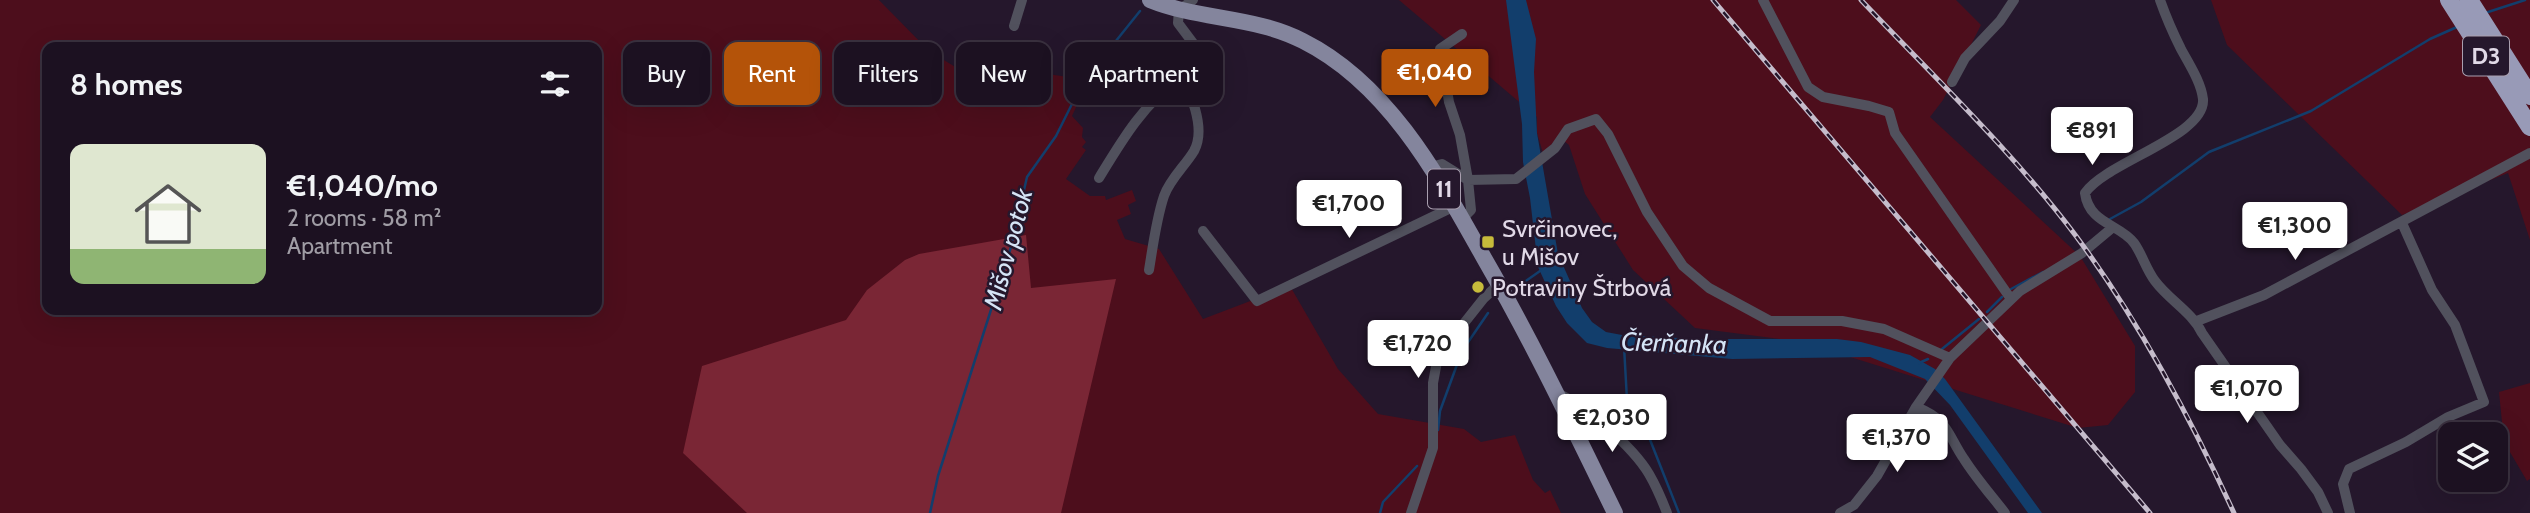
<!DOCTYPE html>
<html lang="en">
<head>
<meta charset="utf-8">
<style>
	body { margin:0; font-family:Cabin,sans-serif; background:#291f2e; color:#f1f3f6; height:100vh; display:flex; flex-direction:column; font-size:26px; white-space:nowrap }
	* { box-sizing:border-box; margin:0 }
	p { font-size:23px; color:#a09da5 }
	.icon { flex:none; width:38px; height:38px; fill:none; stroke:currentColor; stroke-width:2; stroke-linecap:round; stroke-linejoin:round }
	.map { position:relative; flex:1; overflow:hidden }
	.drawer { position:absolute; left:42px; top:42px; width:560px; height:273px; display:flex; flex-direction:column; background:#1c1121; border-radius:14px; box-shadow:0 7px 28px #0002,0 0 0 2px #3a313f }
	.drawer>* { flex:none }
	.guide { position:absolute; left:623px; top:42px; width:665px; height:63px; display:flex; gap:14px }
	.fabs { position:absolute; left:2438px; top:422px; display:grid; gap:14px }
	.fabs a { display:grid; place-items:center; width:70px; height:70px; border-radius:14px; background:#1c1121; box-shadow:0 7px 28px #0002,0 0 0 2px #3a313f; font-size:35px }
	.price { position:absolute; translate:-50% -60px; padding:0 16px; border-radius:7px; background:#fff; color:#222; font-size:23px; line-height:46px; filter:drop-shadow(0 2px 4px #0008) }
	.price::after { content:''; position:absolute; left:50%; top:42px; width:21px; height:16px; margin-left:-10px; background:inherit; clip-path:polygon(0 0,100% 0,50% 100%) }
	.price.selected { background:#b45309; color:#fff }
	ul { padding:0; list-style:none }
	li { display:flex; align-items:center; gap:21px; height:175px; padding:0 28px }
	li+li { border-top:2px solid #3a313f }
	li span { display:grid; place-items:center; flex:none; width:196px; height:140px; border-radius:14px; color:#555 }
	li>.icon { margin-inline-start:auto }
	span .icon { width:84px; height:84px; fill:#fffc; stroke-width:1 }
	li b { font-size:30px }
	h2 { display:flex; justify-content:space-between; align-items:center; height:84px; padding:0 28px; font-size:30px }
	.chip { padding:0 24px; border-radius:14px; background:#1c1121; box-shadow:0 7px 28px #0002,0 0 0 2px #3a313f; font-size:24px; line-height:63px }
	.chip.selected { background:#b45309; color:#fff }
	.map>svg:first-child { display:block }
	.green { fill:#4d0e1c; fill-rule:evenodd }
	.forest { fill:#7a2635 }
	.water { fill:#123e6c }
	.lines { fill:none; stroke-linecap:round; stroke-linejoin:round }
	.stream { stroke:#123e6c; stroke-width:2.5 }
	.street { stroke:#51515d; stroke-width:10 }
	.primary { stroke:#84859d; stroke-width:16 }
	.highway { stroke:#989ab7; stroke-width:18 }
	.rail-casing { stroke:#c5bccb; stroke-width:5 }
	.rail { stroke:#25172c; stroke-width:2.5; stroke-dasharray:8; stroke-linecap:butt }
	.poi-dot { fill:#c7bb3b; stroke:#25172c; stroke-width:2.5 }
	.labels { text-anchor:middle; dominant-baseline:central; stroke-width:5; stroke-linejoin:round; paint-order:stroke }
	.shield { fill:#25172c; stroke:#a99faf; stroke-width:2 }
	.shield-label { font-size:23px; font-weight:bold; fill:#e1d9e7 }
	.poi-label { font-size:24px; fill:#e1d9e7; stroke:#25172c; text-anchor:start }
	.water-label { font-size:26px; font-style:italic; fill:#d5e4f6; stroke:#25172c }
</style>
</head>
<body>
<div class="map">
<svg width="2530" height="513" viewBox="0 0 2530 513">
	<rect width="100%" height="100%" fill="#25172c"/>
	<!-- green -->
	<path class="green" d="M0 0H879L929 51 957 68 1015 73 1031 77 1041 73 1068 77 1086 72 1091 74 1072 116 1083 128 1082 137 1086 142 1082 147 1086 150 1066 179 1090 196H1105L1106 200 1132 190 1136 201 1128 205 1131 214 1117 220 1125 239 1159 249 1203 319 1290 286 1338 369 1378 414 1464 429 1481 442 1515 435 1533 480 1545 493 1550 490 1561 513H0ZM47 47H597V310H47Z
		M1399 0H1956L1981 25 1943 100 1930 117 2080 256 2135 346V392L2108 425 2078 428 1802 342 1695 328 1633 270 1585 194 1569 145 1559 137 1543 153 1537 133V117Z
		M2211 0H2530V240L2508 173 2402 215 2227 45Z
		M2530 383V479L2527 481 2504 442 2499 392Z"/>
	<!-- forest -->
	<path class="forest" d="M1026 235 1031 288 1116 279 1061 513H747L683 453 702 366 846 320 867 290 905 260 919 254Z"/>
	<!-- water -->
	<path class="water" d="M1506 0H1526L1536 39 1534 72 1537 133 1558 254 1582 308 1592 322 1606 332 1622 335 1698 339H1837L1861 342 1910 355 1935 369 1945 379 2042 513H2028L1950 405 1925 379 1870 357 1732 359 1607 348 1587 343 1567 323 1556 306 1538 267 1530 198 1523 162 1522 124Z"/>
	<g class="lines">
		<!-- stream -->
		<path class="stream" d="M2485 13 2525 0
			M2110 219 2141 202 2209 152 2311 111 2430 39 2457 27
			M1520 285 1540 271
			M2011 289 2043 272
			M1987 312 2002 297
			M1624 346 1627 400 1643 422 1679 513
			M1942 349 1979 319
			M1919 363 1928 359
			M1438 430 1440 411 1462 351 1488 313
			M930 513 938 476 1011 247 1027 177 1056 136 1083 82 1140 11
			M1380 513 1383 502 1417 466"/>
		<!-- street -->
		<path class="street" d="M1763 0 1808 87 1823 97 1869 106 1889 112 1895 133 2011 299
			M2160 0C2166 17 2173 33 2181 49 2189 64 2201 82 2203 99 2206 136 2106 162 2085 193 2089 224 2120 224 2134 243 2142 254 2146 269 2155 281 2169 300 2192 312 2202 333L2280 445 2301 469 2318 492 2328 513
			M1014 26 1022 0
			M1952 82 1965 58 2000 21 2014 0
			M1430 167 1442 164 1468 180 1516 179 1555 148 1568 129 1596 119 1608 134 1647 212 1683 266 1709 288 1770 321H1842L1884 329 1950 358
			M1099 178C1121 142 1143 104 1178 80L1185 83
			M1462 219 1471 210 1468 180 1460 135 1449 102 1440 49 1462 34
			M1203 231 1257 301 1455 206
			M1149 270C1153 246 1156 220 1164 196 1170 179 1185 166 1194 151 1205 131 1194 102 1185 83L1201 64 1202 55 1178 23 1179 10 1193 0
			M2197 321 2264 295 2530 153
			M1556 393C1584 404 1633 447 1649 474 1656 486 1662 500 1667 513
			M1916 407C1949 420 1947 434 1964 459 1976 478 1991 495 2005 513
			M1411 513 1433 448V383L1438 356 1484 298 1499 284
			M1840 513 1854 505 1877 476 1916 407 1950 358 2020 291 2082 253 2112 228
			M2350 513 2343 484 2349 469 2406 442 2448 417 2484 402 2455 325 2432 290 2402 223"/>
		<!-- primary -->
		<path class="primary" d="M1150 0C1199 20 1255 16 1303 41 1389 84 1439 178 1484 258 1532 341 1573 427 1615 513"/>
		<!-- highway -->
		<path class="highway" d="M2449 0 2530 127
			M2469 0 2530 96"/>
		<!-- rail casing -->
		<g class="rail-casing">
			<path id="rail" d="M1713 0 2150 513
				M1861 0C1934 77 2012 151 2076 236 2139 321 2190 417 2234 513"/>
		</g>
		<!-- rail -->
		<use href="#rail" class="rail"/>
	</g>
	<!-- markers -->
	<g class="poi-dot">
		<rect x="1481" y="235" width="14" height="14" rx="3.5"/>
		<circle cx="1478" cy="287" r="7"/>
	</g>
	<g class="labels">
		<!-- shield labels -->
		<g class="shield">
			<rect x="2463" y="36.5" width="46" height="39" rx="5"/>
			<rect x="1428" y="169.5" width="32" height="39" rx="5"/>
		</g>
		<g class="shield-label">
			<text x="2486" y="56">D3</text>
			<text x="1444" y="189">11</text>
		</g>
		<!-- poi labels -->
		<g class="poi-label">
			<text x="1502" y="228">Svrčinovec,<tspan x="1502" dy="28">u Mišov</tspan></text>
			<text x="1492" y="287">Potraviny Štrbová</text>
		</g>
		<!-- water labels -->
		<g class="water-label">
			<text transform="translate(1008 249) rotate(-75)">Mišov potok</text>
			<text transform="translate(1674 343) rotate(2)">Čierňanka</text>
		</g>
	</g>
</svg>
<div class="fabs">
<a><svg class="icon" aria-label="layers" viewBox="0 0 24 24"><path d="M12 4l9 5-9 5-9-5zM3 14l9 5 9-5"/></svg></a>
</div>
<b class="price selected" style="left:1435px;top:109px">€1,040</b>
<b class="price" style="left:2092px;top:167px">€891</b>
<b class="price" style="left:1349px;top:240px">€1,700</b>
<b class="price" style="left:2295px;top:262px">€1,300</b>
<b class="price" style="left:1418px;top:380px">€1,720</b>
<b class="price" style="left:2247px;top:425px">€1,070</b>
<b class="price" style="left:1612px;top:454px">€2,030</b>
<b class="price" style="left:1897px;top:474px">€1,370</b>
<div class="guide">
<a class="chip">Buy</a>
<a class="chip selected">Rent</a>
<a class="chip">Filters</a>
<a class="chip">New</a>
<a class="chip">Apartment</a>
</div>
<section class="drawer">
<h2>8 homes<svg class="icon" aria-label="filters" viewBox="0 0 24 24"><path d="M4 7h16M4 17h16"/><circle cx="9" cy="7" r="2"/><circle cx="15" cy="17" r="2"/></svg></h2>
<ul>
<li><span style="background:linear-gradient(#dfe7d0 75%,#8fb573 0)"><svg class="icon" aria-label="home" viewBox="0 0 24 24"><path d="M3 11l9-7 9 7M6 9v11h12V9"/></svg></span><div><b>€1,040/mo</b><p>2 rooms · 58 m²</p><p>Apartment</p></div></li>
</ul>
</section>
</div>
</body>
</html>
